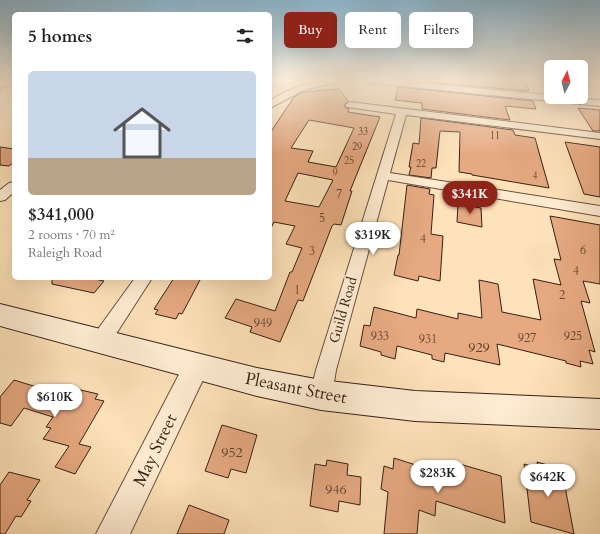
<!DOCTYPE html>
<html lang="en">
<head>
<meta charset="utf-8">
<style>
	body { margin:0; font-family:Cardo,serif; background:#f2f2f2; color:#202124; height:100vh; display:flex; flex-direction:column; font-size:15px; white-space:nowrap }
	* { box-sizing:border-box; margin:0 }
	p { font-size:13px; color:#757577 }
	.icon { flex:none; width:22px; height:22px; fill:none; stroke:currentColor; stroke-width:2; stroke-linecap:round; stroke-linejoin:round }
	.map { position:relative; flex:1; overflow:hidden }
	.panel { position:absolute; left:12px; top:12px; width:260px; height:268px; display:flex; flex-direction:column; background:#fff; border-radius:6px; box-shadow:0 4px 16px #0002 }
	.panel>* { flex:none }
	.guide { position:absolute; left:284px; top:12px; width:256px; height:36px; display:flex; gap:8px }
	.needle { width:26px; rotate:7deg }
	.tools { position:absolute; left:544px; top:60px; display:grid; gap:8px }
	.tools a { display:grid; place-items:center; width:44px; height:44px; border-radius:6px; background:#fff; box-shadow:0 4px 16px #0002; font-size:20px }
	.price { position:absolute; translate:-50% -34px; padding:0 9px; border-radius:14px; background:#fff; color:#222; font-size:13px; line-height:26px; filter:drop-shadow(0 1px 2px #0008) }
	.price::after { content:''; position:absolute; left:50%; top:24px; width:12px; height:9px; margin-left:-6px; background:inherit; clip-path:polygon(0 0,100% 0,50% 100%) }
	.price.selected { background:#8f2418; color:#fff }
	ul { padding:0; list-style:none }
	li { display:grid; align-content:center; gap:8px; height:212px; padding:0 16px }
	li+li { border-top:1px solid #e0e0e0 }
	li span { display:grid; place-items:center; height:124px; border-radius:6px; color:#555 }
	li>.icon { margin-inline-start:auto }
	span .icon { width:72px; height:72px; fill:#fffc; stroke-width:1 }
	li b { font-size:17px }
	h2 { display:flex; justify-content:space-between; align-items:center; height:48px; padding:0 16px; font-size:17px }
	.tag { padding:0 14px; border-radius:6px; background:#fff; box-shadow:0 4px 16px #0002; font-size:14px; line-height:36px }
	.tag.selected { background:#8f2418; color:#fff }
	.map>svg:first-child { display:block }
	.building { fill:#e6a981; stroke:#362115; fill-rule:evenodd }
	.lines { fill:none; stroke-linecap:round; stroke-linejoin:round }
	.minor-casing { stroke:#68513e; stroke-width:2 }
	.tertiary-casing { stroke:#68513e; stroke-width:2 }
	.secondary-casing { stroke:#362115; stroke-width:2 }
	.minor { fill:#feecd2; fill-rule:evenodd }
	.tertiary { fill:#feecd2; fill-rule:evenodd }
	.secondary { fill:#feecd2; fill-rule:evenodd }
	.labels { text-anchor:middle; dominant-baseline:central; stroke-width:3; stroke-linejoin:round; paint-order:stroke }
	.far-number-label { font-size:10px; fill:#624330 }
	.number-label { font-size:12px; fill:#624330 }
	.street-label { font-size:14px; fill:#362115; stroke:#feecd2 }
	.near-number-label { font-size:14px; fill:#624330 }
	.near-street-label { font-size:17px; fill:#362115; stroke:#feecd2 }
</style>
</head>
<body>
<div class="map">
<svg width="600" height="534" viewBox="0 0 600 534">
	<rect width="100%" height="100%" fill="#fee2b9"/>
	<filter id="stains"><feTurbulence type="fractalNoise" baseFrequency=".005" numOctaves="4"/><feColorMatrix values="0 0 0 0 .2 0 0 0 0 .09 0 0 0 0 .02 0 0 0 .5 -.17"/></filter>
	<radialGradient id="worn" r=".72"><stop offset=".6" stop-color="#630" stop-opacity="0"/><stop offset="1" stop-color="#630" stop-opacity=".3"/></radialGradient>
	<!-- building -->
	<path class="building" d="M402 80H525L529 91Z
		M398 87 533 101 536 109 505 106 510 120 422 109V103L395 100Z
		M339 89 348 101 344 105 346 108 349 109 348 112 380 117 350 191H352L341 225 334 224 332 226 303 301 298 300 280 342 250 332 252 327 225 318 236 299 275 311 290 272H292L302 248 286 244 295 226 274 222 270 230V133L294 97 303 92ZM309 120 354 128 336 167 308 162 313 151 291 148ZM298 173 333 180 319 207 285 201Z
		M578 108 600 110V131H593Z
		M421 118 513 130 515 135 535 138 549 188 472 175V174L459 172 460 132 440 131 436 168H432L431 178 409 175 411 167H409L413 143 419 144Z
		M565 142 600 147V197L584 194Z
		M0 147 14 149V162L9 166 0 165Z
		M407 185 430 189 429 194 434 195 431 234 443 236 440 281 419 276 418 281 394 275 398 255H399Z
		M458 204 481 208 482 227 457 222Z
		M550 216 600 225V284L583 281 590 303 581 301 595 352 589 350 593 364 580 361 581 367 566 363V361L497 344 500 365 445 353 444 362 432 359V355L397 346 395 359 381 355V352L360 346 364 325 370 326 374 307 416 318 417 309 458 319V313L482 318 479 280 498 284 502 312 541 320 533 279 561 285 554 259 561 260Z
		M52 278H90L104 281 94 293 52 284Z
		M174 278H201L182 314 179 313 176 319 155 314 158 310 154 309Z
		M14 380 40 388 37 392 64 400 72 388 98 394 95 399 104 401 79 444 91 447 75 474 55 467 69 446 43 439 51 428 46 427 53 417 24 408 11 426 0 423V397Z
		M222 425 257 435 246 473 231 469 228 478 205 471Z
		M394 458 456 478V463L501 476 505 523 436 501 435 516 419 510 417 534H384L388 492 381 489 384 466 393 469Z
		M327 460 348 464 347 475 361 477 360 505 339 501 338 512 310 506 315 464 326 466Z
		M537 462 558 468 559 475 563 476 574 534 531 522 524 464 538 468Z
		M9 472 40 480 27 500 31 501 21 517 16 516 5 534H0V485Z
		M189 505 229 520 224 534H177Z"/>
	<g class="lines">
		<!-- minor casing -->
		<g class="minor-casing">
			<path id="minor" d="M325 80H340L339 82 304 90 270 108V101C286 89 305 84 325 80Z
				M366 80H391L551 95V97L600 100V106L370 83Z
				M350 102 600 133V139L406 115 390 173 600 206V216L388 180 336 370 332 395 328 402 321 406 314 402 310 395 316 370 396 114 347 107 345 105Z
				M14 182V192L5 200 0 201V190L9 183Z
				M135 278H152L107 348 100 351 93 348 90 342 93 336Z"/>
		</g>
		<!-- tertiary casing -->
		<g class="tertiary-casing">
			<path id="tertiary" d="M7 80H14V84L0 88V82Z
				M196 355 205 359 209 367 130 534H96L187 359Z"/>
		</g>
		<!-- secondary casing -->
		<g class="secondary-casing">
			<path id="secondary" d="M0 304 257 368 321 380 415 391 600 399V429L415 421 321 410 257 396 0 326Z"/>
		</g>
		<!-- minor -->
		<use href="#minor" class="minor"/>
		<!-- tertiary -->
		<use href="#tertiary" class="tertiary"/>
		<!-- secondary -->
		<use href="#secondary" class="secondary"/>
	</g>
	<!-- sky -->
	<linearGradient id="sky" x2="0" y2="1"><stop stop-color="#8bb8d2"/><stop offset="0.52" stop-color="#fff2e0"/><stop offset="1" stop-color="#fff2e0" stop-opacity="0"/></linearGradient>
	<rect width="600" height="154" fill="url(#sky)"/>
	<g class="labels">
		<!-- far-number labels -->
		<g class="far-number-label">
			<text x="363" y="132">33</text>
			<text x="495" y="136">11</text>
			<text x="357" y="147">29</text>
			<text x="349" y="161">25</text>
			<text x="421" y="164">22</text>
			<text x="335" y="173">9</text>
			<text x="535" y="176">4</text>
		</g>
		<!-- number labels -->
		<g class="number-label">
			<text x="339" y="194">7</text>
			<text x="322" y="218">5</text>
			<text x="423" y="239">4</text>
			<text x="583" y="250">6</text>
			<text x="312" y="251">3</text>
			<text x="576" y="271">4</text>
			<text x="297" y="290">1</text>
			<text x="562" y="295">2</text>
			<text x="263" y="323">949</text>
			<text x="380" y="336">933</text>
			<text x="573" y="336">925</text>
			<text x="527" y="338">927</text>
			<text x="428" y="339">931</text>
		</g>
		<!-- street labels -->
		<g class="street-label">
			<text transform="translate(343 310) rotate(-74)">Guild Road</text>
		</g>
		<!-- near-number labels -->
		<g class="near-number-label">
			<text x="479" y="347">929</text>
			<text x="232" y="452">952</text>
			<text x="336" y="489">946</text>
		</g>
		<!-- near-street labels -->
		<g class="near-street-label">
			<text transform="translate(296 388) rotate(11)">Pleasant Street</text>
			<text transform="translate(155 450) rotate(-64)">May Street</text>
		</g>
	</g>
	<rect width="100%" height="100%" filter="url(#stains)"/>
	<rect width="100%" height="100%" fill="url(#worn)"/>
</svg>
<div class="tools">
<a><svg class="needle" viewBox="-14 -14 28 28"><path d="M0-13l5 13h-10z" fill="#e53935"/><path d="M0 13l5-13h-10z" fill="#757577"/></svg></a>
</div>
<b class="price selected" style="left:470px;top:215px">$341K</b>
<b class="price" style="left:373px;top:256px">$319K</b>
<b class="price" style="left:55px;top:418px">$610K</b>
<b class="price" style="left:438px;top:494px">$283K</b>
<b class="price" style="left:548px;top:498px">$642K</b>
<div class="guide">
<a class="tag selected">Buy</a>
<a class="tag">Rent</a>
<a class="tag">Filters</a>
</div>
<section class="panel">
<h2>5 homes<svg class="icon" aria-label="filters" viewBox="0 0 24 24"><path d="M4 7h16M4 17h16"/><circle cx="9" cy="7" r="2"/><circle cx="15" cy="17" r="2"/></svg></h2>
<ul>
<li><span style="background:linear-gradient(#c9d6e8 70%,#b9a48a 0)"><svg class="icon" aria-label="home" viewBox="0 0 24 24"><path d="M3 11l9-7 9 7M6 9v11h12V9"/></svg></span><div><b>$341,000</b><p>2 rooms · 70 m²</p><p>Raleigh Road</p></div></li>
</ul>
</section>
</div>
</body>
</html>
